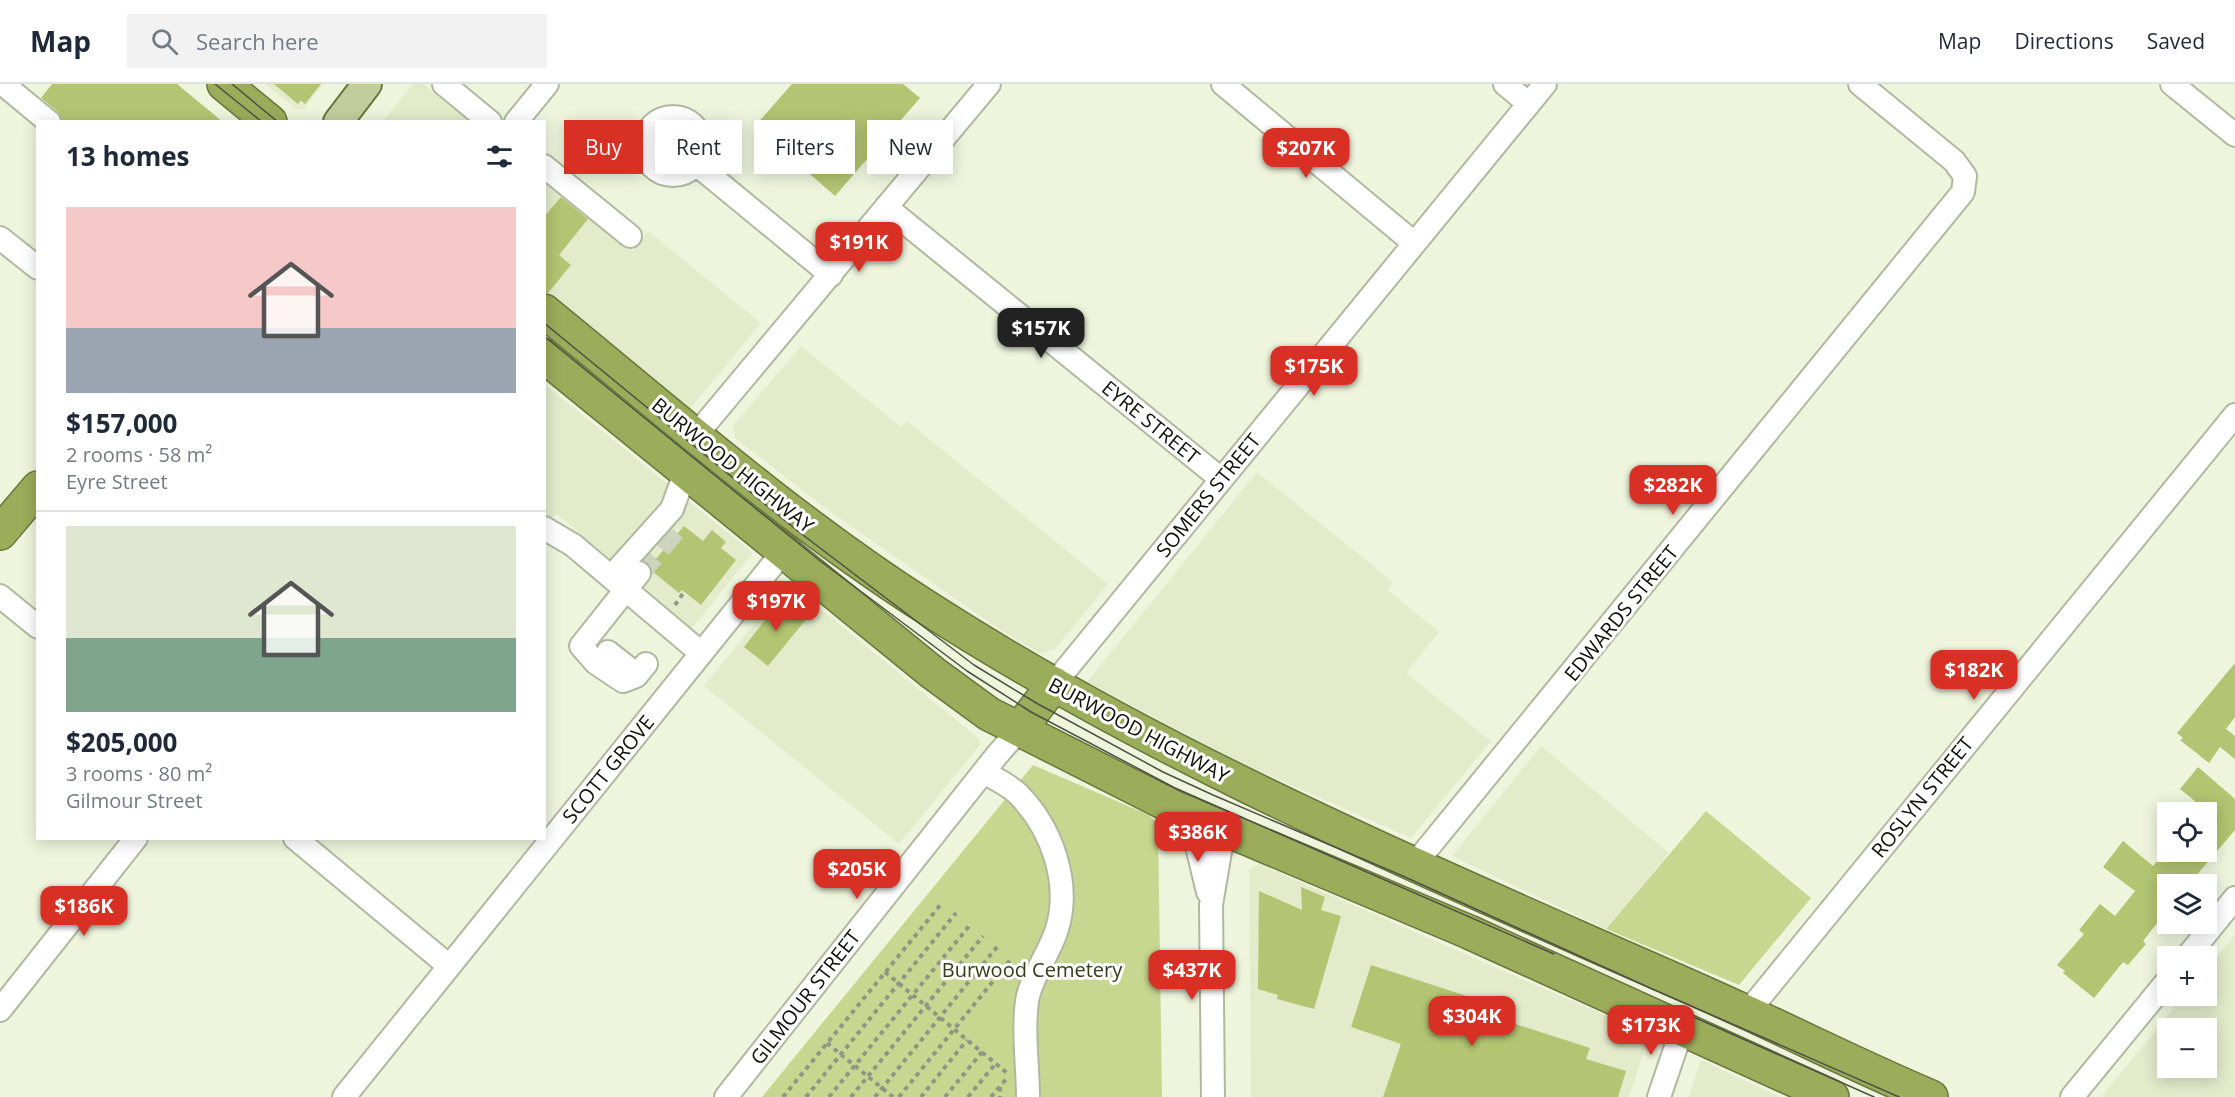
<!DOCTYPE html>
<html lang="en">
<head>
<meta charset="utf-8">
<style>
	body { margin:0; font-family:"Open Sans",sans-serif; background:#f2f2f3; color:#1f2937; height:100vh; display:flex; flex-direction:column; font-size:22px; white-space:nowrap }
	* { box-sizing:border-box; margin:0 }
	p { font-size:20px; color:#747a83 }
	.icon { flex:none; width:33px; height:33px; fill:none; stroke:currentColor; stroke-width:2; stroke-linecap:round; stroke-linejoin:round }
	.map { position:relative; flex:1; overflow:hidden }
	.details { position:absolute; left:36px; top:36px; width:510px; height:720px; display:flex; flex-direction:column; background:#fff; border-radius:0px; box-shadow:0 3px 15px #0003 }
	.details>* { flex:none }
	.guide { position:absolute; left:564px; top:36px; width:570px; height:54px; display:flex; gap:12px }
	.controls { position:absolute; left:2157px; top:718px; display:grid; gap:12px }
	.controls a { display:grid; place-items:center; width:60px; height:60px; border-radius:0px; background:#fff; box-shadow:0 3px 15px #0003; font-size:30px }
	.price { position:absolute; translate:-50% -51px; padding:0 14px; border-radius:12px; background:#d93025; color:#fff; font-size:20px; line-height:39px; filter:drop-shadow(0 2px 3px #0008) }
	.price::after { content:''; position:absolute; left:50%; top:36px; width:18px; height:14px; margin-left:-9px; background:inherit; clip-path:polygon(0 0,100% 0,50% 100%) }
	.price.active { background:#222; color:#fff }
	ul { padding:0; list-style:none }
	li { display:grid; align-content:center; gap:12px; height:318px; padding:0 30px }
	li+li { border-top:2px solid #e0e1e3 }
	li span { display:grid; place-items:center; height:186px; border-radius:0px; color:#555 }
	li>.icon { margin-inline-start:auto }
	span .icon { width:108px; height:108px; fill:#fffc; stroke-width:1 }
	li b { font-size:26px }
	h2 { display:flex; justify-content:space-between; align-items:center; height:72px; padding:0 30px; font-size:26px }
	.pill { padding:0 21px; border-radius:0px; background:#fff; box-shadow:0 3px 15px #0003; font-size:21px; line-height:54px }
	.pill.active { background:#d93025; color:#fff }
	header { display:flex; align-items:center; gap:36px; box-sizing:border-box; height:84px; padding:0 30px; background:#fff; border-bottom:2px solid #e0e1e3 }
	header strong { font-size:28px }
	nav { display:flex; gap:33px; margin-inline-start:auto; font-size:21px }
	.search { width:420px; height:54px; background:#f2f2f3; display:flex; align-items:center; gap:15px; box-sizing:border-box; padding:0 21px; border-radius:0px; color:#747a83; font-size:22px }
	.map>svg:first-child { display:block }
	.built { fill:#e3ebcb; fill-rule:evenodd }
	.green { fill:#c7d78f }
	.building { fill:#b3c472 }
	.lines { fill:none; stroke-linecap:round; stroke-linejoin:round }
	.minor-tunnel { stroke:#cdd3bc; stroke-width:22; stroke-dasharray:22 11; stroke-linecap:butt }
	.minor-casing { stroke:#b2b8a0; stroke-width:26 }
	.major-casing { stroke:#6a763d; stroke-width:32 }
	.highway-casing { stroke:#6a763d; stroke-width:36 }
	.path { stroke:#919684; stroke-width:4; stroke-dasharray:4.5 4.5; stroke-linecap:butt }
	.minor { stroke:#fff; stroke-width:22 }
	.major { stroke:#c3cd9c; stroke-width:28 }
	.highway { stroke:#9bac5a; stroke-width:33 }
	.tram { stroke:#4c5042; stroke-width:1.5 }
	.labels { text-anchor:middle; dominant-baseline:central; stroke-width:6; stroke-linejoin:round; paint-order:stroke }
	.street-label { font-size:20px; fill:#0f1108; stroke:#fff }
	.park-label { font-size:20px; fill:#353c19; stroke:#fff }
</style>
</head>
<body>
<header>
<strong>Map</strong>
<div class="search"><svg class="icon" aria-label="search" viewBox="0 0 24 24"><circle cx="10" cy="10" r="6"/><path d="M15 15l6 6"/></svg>Search here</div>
<nav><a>Map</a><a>Directions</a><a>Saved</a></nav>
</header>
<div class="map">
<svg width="2235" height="1013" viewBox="0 0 2235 1013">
	<rect width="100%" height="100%" fill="#eef5dc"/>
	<!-- built -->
	<path class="built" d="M265 0H323L304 25H296Z
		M413 0H423L470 37H383Z
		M544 97 633 167 648 147 761 239 690 325 545 204Z
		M801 262 901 343 907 337 1108 500 1055 565 1039 569 1002 547 829 427 735 354 733 342Z
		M544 300 753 469 692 544 557 430 548 438 545 435Z
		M1257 388 1393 498 1388 506 1439 548 1406 589 1491 657 1411 754 1241 679 1087 598Z
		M788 498 979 655 980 661 899 760 704 602Z
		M1541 662 1669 769 1606 845 1452 772Z
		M1259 780 1639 946 1646 960 1629 1013H1251L1249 786Z
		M2235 850V1013H2101L2184 912H2206L2207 885ZM2168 945H2206V984H2168Z
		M1701 976 1780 1013H1689Z"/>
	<!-- green -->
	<path class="green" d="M1033 681 1149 731 1158 740 1162 1013H762Z
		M1706 727 1811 814 1739 901 1606 845Z"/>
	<!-- building -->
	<path class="building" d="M52 0H177L223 38H62L58 28 41 14Z
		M274 0H321L305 20 301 16 298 20Z
		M792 0H903L920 14 835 112 755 42Z
		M561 113 588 135 559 171 571 181 548 209H544V133Z
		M684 442 703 457 712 446 726 458 721 464 736 476 701 521 682 506 679 509 652 487 650 482Z
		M783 513 808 533 768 582 744 563Z
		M2235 579V633L2226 645 2235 652V675L2220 663 2209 679 2180 656 2183 654 2177 649Z
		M2198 683 2235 715V746L2188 801H2168V825L2143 857 2146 860 2128 881 2123 878 2094 914 2063 889 2065 887 2057 881 2084 850 2079 846 2100 820 2115 832 2135 807 2103 783 2123 757 2153 782 2164 768H2206V729H2185L2195 717 2180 705Z
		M1301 803 1325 813 1321 826 1341 832 1314 925 1277 915 1278 911 1258 905 1259 807 1302 826Z
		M1371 881 1507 925 1503 936 1590 964 1586 975 1626 987 1618 1013H1383L1401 960 1351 943Z"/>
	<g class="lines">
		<!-- minor-tunnel -->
		<path class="minor-tunnel" d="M639 489 676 445V442"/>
		<!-- minor casing -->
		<g class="minor-casing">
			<path id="minor" d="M3 0 49 38
				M444 0 490 38
				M1223 0 1414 159
				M1505 0 1529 20
				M2172 0 2235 51
				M644 62a29 29 0 1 1 58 0a29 29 0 1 1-58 0Z
				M516 38 547 0
				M696 80 831 191
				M544 82 630 152
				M886 123 1221 395
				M0 154 38 184
				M696 351 989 0
				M544 444 573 461 701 569
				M639 489 581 562 596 579 623 597 636 592 646 580
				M611 493 672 425 685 389
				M0 512 38 543
				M608 568 637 591
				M1054 600 1545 0
				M984 688C995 695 1009 701 1018 710 1052 744 1071 799 1057 845 1050 868 1034 888 1028 912 1022 941 1028 983 1028 1013
				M1177 726 1193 746 1208 808
				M295 754 449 882
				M1414 781 1963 108 1965 92 1954 77 1860 0
				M2187 873 2235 814
				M0 926 136 754
				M1747 929 2235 331
				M344 1013 783 468
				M726 1013 997 671 1020 645
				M1213 1013 1211 821 1224 744
				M1659 1013 1682 945
				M2072 1013 2168 896"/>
		</g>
		<!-- major casing -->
		<g class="major-casing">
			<path id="major" d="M338 38 367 0"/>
		</g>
		<!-- highway casing -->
		<g class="highway-casing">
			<path id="highway" d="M224 0 270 38
				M544 227C669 329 790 436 926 523 1132 656 1355 755 1579 854 1635 879 1692 903 1748 929 1809 957 1869 987 1931 1013
				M544 272 933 589 989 630 1175 724 1469 848 1832 1013
				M0 449 38 404
				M1020 645 1054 600"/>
		</g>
		<!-- path -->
		<path class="path" d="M675 521 684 508
			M885 888 1007 989
			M827 959 893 1013
			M1000 1003V1013
			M783 1013 942 819
			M806 1013 956 829
			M829 1013 970 841
			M851 1013 983 852
			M875 1013 997 863
			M899 1013 1012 874
			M921 1013 967 956
			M945 1013 982 968
			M968 1013 996 979
			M991 1013 1008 993"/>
		<!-- minor -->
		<use href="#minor" class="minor"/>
		<!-- major -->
		<use href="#major" class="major"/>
		<!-- highway -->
		<use href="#highway" class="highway"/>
		<!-- tram -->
		<path class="tram" d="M215 0 262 38
			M232 0 278 38
			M544 239 799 448 974 581 1038 620 1163 688 1213 711 1405 793 1650 904 1899 1013
			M544 252 819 476 967 587 1031 628 1175 704 1554 870
			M1671 923 1874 1013"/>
	</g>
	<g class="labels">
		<!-- street labels -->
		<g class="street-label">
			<text transform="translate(1151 338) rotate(39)">EYRE STREET</text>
			<text transform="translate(733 381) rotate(39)">BURWOOD HIGHWAY</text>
			<text transform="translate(1208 411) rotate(-51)">SOMERS STREET</text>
			<text transform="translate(1621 529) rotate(-51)">EDWARDS STREET</text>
			<text transform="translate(1139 646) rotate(28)">BURWOOD HIGHWAY</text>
			<text transform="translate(608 685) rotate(-51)">SCOTT GROVE</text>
			<text transform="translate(1922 713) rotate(-51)">ROSLYN STREET</text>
			<text transform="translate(805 913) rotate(-52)">GILMOUR STREET</text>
		</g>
		<!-- park labels -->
		<g class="park-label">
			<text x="1032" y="885">Burwood Cemetery</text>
		</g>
	</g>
</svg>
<div class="controls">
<a><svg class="icon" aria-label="locate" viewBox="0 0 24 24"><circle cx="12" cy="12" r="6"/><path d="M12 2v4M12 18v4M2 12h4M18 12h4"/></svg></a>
<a><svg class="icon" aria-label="layers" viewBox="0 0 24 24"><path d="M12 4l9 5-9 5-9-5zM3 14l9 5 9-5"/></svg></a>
<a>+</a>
<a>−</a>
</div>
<b class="price" style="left:1306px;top:95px">$207K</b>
<b class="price" style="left:859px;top:189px">$191K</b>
<b class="price active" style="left:1041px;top:275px">$157K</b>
<b class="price" style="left:1314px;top:313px">$175K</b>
<b class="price" style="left:1673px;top:432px">$282K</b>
<b class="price" style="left:776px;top:548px">$197K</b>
<b class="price" style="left:1974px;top:617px">$182K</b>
<b class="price" style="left:1198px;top:779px">$386K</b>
<b class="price" style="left:857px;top:816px">$205K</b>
<b class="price" style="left:84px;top:853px">$186K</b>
<b class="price" style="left:1192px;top:917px">$437K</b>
<b class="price" style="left:1472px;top:963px">$304K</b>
<b class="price" style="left:1651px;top:972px">$173K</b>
<div class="guide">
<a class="pill active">Buy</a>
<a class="pill">Rent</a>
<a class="pill">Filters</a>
<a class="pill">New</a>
</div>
<section class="details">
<h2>13 homes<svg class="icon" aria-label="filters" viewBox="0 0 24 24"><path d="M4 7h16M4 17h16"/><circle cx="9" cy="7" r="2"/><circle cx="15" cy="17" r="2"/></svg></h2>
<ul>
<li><span style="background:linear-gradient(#f6c9c9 65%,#9aa5b1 0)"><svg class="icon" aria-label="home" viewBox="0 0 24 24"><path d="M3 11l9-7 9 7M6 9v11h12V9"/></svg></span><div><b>$157,000</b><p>2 rooms · 58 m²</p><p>Eyre Street</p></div></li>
<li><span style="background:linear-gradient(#dfe7d0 60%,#7fa58c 0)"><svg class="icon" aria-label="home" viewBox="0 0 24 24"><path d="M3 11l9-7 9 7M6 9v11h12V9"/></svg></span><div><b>$205,000</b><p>3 rooms · 80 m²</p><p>Gilmour Street</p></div></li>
</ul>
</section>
</div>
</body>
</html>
